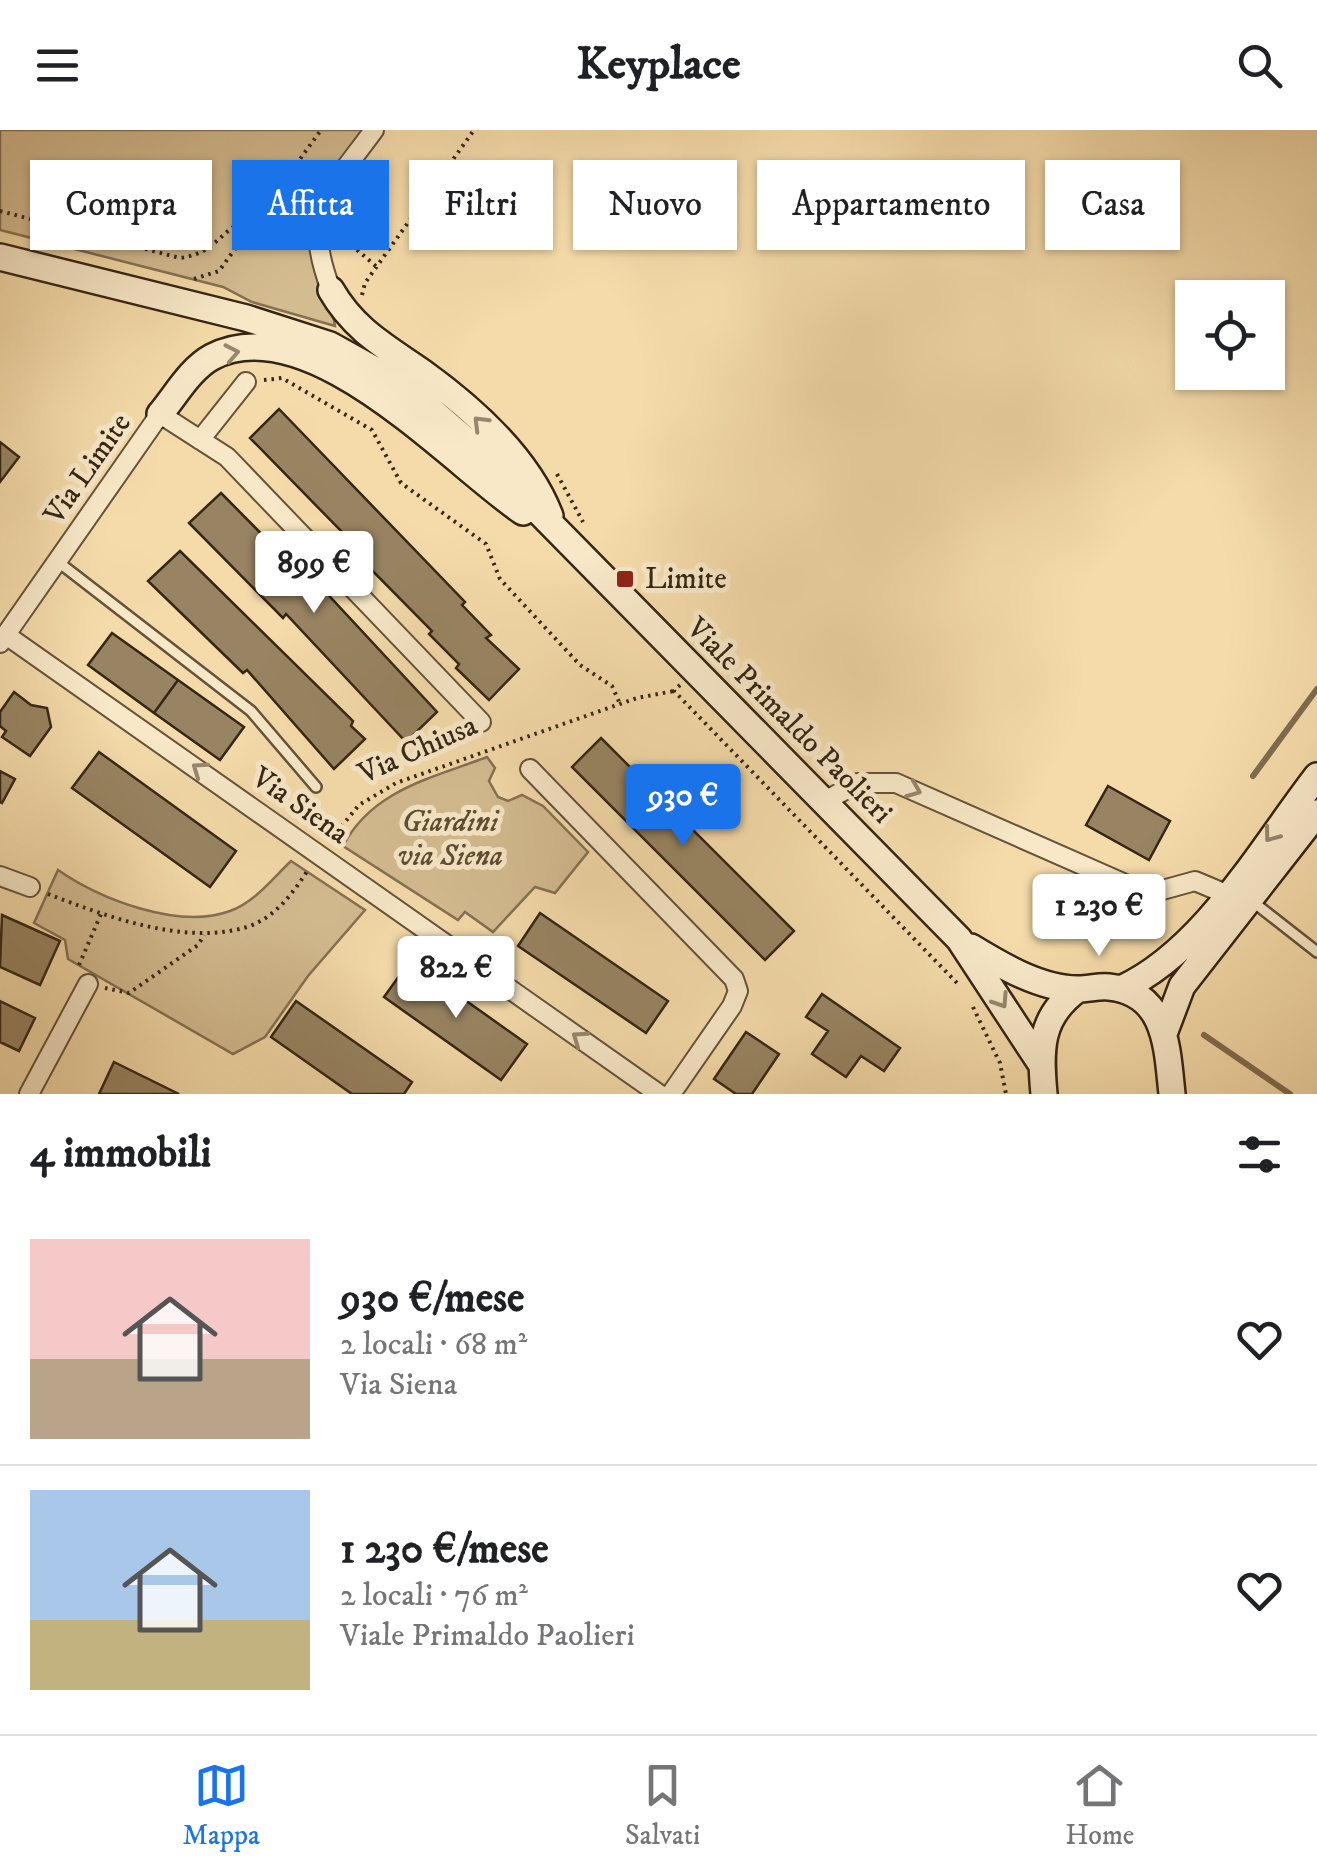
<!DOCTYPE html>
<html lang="it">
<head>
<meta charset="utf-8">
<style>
	body { margin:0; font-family:"IM FELL DW Pica",serif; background:#f6f6f6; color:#202124; height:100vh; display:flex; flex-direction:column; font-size:38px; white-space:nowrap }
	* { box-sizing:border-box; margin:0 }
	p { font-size:32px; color:#757577 }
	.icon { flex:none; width:55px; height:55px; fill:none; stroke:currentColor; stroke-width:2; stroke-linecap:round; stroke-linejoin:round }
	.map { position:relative; height:964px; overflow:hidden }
	.side { display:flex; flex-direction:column; background:#fff; flex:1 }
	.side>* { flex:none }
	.hud { position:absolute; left:30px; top:30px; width:1258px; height:90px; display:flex; gap:20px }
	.buttons { position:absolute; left:1175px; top:150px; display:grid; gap:20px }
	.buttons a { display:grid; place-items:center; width:110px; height:110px; border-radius:0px; background:#fff; box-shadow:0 2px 8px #0004; font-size:50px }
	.price { position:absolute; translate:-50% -85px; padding:0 22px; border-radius:10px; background:#fff; color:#222; font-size:32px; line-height:65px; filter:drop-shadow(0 2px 5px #0008) }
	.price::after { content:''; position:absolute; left:50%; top:60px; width:30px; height:22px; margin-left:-15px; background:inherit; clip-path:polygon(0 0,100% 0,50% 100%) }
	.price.on { background:#1a73e8; color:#fff }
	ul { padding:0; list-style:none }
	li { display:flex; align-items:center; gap:30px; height:250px; padding:0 30px }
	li+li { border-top:2px solid #e0e0e0 }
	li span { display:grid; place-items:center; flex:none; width:280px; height:200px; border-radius:0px; color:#555 }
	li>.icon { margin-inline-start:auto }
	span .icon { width:120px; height:120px; fill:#fffc; stroke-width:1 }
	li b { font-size:42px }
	h2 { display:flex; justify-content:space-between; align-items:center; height:120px; padding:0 30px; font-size:42px }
	.pill { padding:0 35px; border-radius:0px; background:#fff; box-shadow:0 2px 8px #0004; font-size:35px; line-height:90px }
	.pill.on { background:#1a73e8; color:#fff }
	header { display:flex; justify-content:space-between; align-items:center; height:130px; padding:0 30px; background:#fff; font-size:45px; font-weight:700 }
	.tabs { display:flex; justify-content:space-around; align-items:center; height:140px; border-top:2px solid #e0e0e0; background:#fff; font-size:28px; color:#757577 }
	.tabs a { display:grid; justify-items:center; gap:5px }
	.tabs .on { color:#1a73e8 }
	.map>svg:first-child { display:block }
	.green { fill:#d4bc91; stroke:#847153; stroke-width:2.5 }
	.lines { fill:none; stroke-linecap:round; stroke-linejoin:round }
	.stream { stroke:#806d50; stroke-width:6 }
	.building { fill:#988462; stroke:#342615; stroke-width:2.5 }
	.service-casing { stroke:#64533a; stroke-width:14 }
	.minor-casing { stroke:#64533a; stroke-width:22 }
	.secondary-casing { stroke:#342615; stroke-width:30 }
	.path { stroke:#342615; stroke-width:4; stroke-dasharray:2.5 5; stroke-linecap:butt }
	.service { stroke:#f8e8c8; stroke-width:9 }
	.minor { stroke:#f8e8c8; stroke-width:18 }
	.secondary { stroke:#f8e8c8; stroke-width:25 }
	.oneway { stroke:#96876e }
	.poi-dot { fill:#8f2418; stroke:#f8e8c8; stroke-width:4 }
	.labels { text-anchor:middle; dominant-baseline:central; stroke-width:10; stroke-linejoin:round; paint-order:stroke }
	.street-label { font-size:30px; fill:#342615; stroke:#f8e8c8 }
	.poi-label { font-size:30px; fill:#342615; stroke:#f8e8c8; text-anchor:start }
	.park-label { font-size:30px; font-style:italic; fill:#5c4c34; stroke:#f8e8c8 }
</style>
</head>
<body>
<header><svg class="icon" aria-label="menu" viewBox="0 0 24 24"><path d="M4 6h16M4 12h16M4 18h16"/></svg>Keyplace<svg class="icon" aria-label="search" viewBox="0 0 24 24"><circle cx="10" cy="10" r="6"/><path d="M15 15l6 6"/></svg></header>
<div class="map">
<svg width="1317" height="964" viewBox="0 0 1317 964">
	<rect width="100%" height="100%" fill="#f5dbaa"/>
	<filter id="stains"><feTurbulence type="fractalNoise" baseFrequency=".002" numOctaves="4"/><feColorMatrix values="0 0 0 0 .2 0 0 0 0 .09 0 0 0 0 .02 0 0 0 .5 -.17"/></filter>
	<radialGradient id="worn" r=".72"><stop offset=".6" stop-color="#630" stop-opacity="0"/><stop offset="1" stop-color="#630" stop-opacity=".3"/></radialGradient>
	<!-- green -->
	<path class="green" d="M0 0H369C336 47 307 94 318 153 321 168 334 180 335 196L252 172 223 157 0 100Z
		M487 627 495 638 489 651 498 667 508 671 522 665 543 676 588 722 555 763 535 757 493 802 465 782 458 790 343 716C372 660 432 648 487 627Z
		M291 731 365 780 308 846 265 907 233 924 68 829 65 810 34 793 58 740C100 769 178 800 230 781 255 772 273 748 291 731Z"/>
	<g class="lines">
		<!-- stream -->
		<path class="stream" d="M1253 646 1317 559
			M1204 905 1290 964"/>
	</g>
	<!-- building -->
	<path class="building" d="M279 279 465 472 462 475 491 505 486 508 519 539 489 570 456 538 459 534 429 504 432 501 339 407 343 403 250 308Z
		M0 312 19 327 0 352Z
		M221 363 315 458 319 455 437 582 406 612 286 484 283 488 189 393Z
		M180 421 353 591 351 596 365 609 334 639 247 540 243 543 148 451Z
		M112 503 178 550 154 583 88 535Z
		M178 550 244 597 220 630 154 583Z
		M14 562 31 575 47 578 51 597 30 626 2 607 6 601 0 596V582Z
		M601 608 794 801 765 830 572 637Z
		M99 622 236 721 210 757 72 658Z
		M0 641 15 649 2 673 0 672Z
		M1108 656 1170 691 1149 730 1086 695Z
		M540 783 668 871 646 903 518 816Z
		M2 785 60 811 40 855 0 837Z
		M410 831 527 914 501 950 384 867Z
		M822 864 900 918 884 941 861 926 846 947 812 924 828 901 806 887Z
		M0 871 35 888 19 921 0 912Z
		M296 871 412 952 404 964H352L271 907Z
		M746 902 779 924 752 964H736L714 949Z
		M114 932 179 964H99Z"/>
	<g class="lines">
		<!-- service casing -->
		<g class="service-casing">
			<path id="service" d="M57 431 251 581 316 657
				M1252 771 1317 822"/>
		</g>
		<!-- minor casing -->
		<g class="minor-casing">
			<path id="minor" d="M331 160C301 81 328 63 374 0
				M200 310 246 252
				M6 505 659 964
				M0 513 160 284 227 327 481 592
				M530 639 734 849 738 861 732 876 671 964
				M823 672 858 653H896L1148 764 1195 751 1226 764
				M0 746 30 757
				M29 964 88 854"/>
		</g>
		<!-- secondary casing -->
		<g class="secondary-casing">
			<path id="secondary" d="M0 127 246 188 330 215 402 255 483 325 959 809 1041 934
				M331 160C354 200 386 217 422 242 472 278 528 328 550 386
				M160 284C176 265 190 239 212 227 310 176 452 334 523 382
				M971 817C1002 836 1041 859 1078 859 1089 859 1098 856 1109 857 1167 863 1167 918 1172 964
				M1121 859C1204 821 1262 717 1317 646
				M1165 901 1182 856 1317 683
				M1044 964C1040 920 1039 887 1078 859"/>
		</g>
		<!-- path -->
		<path class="path" d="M0 81 180 128C233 121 220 72 299 90
			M340 105 378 138
			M194 149 219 141 321 0
			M362 165 365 153 474 0
			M264 250 282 248 372 300 401 353 486 414 500 449 580 535 612 556 620 574
			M557 344 583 392
			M680 555 674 561 957 853
			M332 708 359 675 396 653 637 568 674 561
			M48 764C105 786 185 816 247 797 275 788 293 763 308 740
			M79 835 101 784
			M105 858 129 863 198 815 204 805
			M973 877 1000 933 1006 964"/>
		<!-- service -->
		<use href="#service" class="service"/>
		<!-- minor -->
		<use href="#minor" class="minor"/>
		<!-- secondary -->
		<use href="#secondary" class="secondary"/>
	</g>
	<!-- one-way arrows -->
	<defs><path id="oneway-chevron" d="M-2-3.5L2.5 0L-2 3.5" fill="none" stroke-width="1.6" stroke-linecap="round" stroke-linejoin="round" transform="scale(2.5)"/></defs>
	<g class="oneway">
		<use href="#oneway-chevron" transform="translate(232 223) rotate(-11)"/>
		<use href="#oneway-chevron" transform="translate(480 293) rotate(-135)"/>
		<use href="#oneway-chevron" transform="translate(199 639) rotate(-145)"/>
		<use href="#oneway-chevron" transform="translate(914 660) rotate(22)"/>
		<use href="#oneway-chevron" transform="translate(1271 705) rotate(127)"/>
		<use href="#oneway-chevron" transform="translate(1001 871) rotate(57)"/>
		<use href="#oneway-chevron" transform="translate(579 908) rotate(-145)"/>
	</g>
	<!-- markers -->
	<rect class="poi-dot" x="615" y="439" width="20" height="20" rx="5"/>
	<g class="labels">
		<!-- street labels -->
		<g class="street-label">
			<text transform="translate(88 339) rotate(-55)">Via Limite</text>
			<text transform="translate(789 591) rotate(45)">Viale Primaldo Paolieri</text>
			<text transform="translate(418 620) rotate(-24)">Via Chiusa</text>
			<text transform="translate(300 676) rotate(35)">Via Siena</text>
		</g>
		<!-- poi labels -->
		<g class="poi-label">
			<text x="645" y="449">Limite</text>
		</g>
		<!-- park labels -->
		<g class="park-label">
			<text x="450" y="692">Giardini<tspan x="450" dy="34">via Siena</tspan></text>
		</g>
	</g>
	<rect width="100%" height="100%" filter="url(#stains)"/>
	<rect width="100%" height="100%" fill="url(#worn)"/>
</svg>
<div class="buttons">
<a><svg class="icon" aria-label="locate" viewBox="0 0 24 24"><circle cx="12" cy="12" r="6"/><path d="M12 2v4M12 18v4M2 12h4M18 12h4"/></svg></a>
</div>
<b class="price" style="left:314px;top:486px">899 €</b>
<b class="price on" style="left:683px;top:719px">930 €</b>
<b class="price" style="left:1099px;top:829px">1 230 €</b>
<b class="price" style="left:456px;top:891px">822 €</b>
<div class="hud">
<a class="pill">Compra</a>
<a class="pill on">Affitta</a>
<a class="pill">Filtri</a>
<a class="pill">Nuovo</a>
<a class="pill">Appartamento</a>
<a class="pill">Casa</a>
</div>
</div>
<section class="side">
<h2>4 immobili<svg class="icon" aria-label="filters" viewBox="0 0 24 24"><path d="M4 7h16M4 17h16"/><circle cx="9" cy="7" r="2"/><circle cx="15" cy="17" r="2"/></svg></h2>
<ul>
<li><span style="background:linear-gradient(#f6c9c9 60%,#b9a48a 0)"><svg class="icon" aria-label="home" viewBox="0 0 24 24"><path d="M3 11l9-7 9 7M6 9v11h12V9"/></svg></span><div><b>930 €/mese</b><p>2 locali · 68 m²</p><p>Via Siena</p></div><svg class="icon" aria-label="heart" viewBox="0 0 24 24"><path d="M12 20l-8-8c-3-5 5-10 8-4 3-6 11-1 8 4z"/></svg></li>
<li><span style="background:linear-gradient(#a9c7e8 65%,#c2b280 0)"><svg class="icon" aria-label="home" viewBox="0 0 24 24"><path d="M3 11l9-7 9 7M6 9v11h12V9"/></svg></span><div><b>1 230 €/mese</b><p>2 locali · 76 m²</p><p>Viale Primaldo Paolieri</p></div><svg class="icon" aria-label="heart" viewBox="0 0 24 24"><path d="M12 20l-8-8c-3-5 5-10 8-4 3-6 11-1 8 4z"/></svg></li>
</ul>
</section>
<nav class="tabs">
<a class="on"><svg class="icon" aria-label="map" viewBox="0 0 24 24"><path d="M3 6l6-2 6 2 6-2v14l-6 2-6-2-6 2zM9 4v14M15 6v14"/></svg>Mappa</a>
<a><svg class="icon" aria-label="saved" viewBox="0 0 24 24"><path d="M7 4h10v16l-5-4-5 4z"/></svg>Salvati</a>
<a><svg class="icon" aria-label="home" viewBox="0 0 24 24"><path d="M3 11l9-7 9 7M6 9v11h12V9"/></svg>Home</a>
</nav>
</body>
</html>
